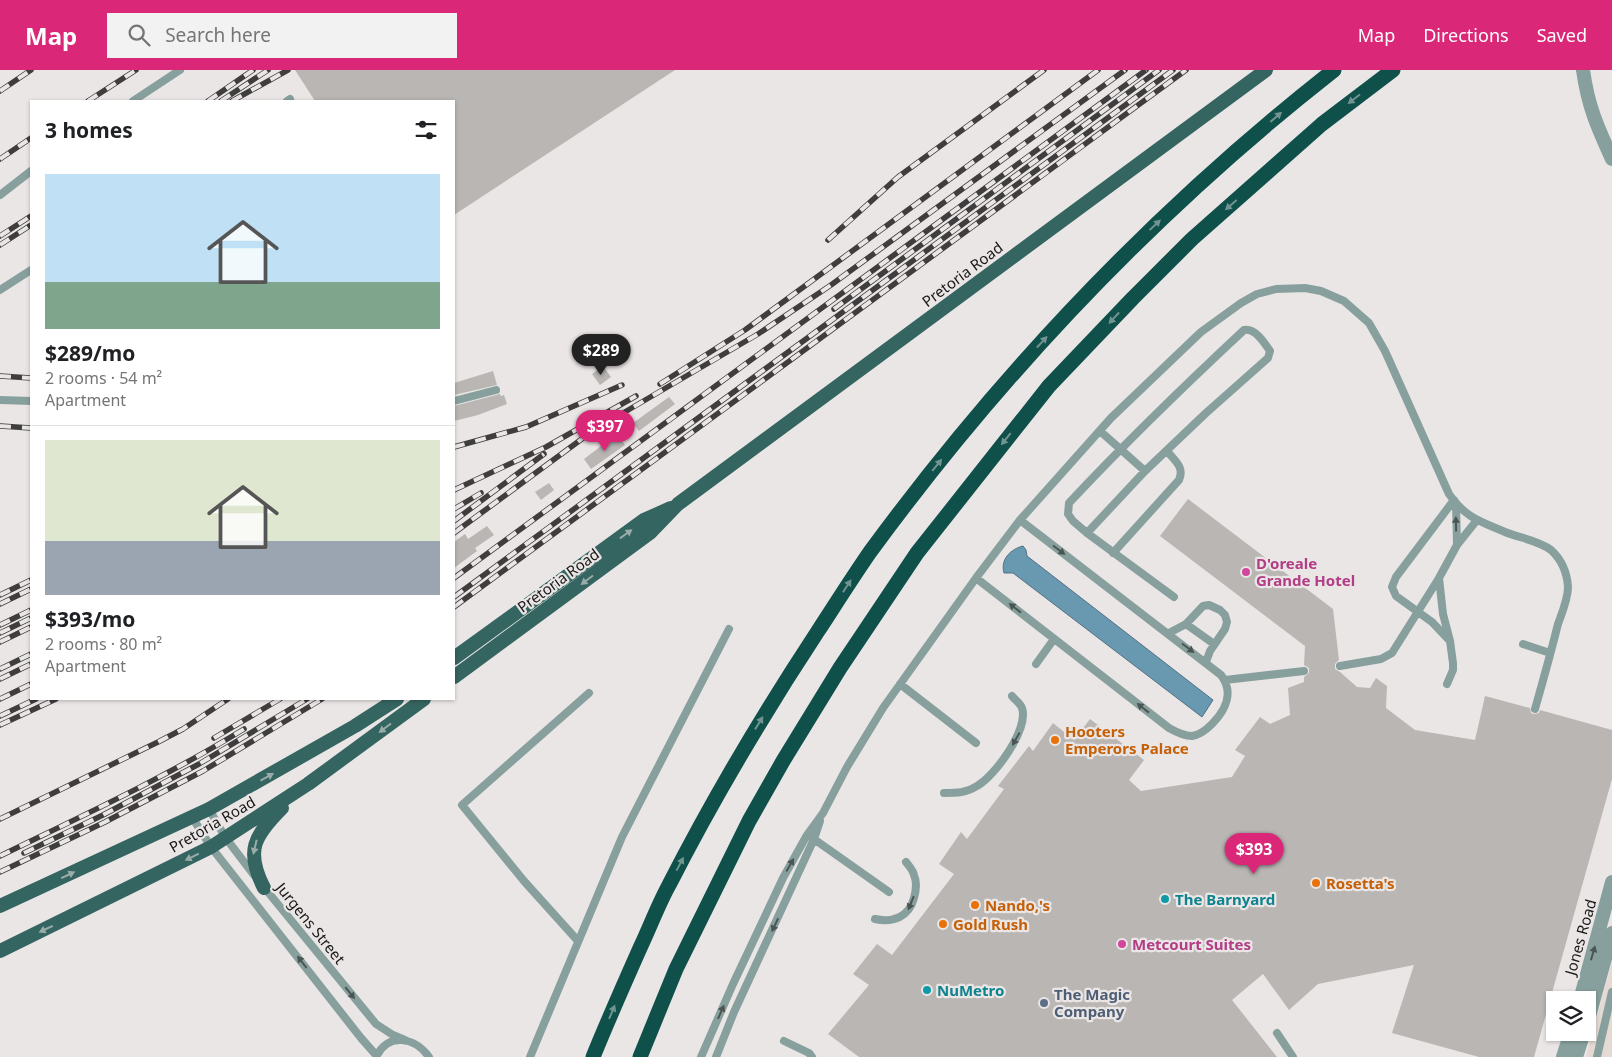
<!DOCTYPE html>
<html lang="en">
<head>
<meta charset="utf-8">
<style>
	body { margin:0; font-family:"Noto Sans",sans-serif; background:#f2f2f2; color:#202124; height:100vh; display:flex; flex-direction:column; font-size:19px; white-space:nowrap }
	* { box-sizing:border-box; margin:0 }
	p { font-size:16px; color:#757577 }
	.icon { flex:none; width:28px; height:28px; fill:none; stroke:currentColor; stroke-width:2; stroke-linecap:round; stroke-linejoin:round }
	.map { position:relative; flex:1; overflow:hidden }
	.panel { position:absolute; left:30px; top:30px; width:425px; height:600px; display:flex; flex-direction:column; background:#fff; border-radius:0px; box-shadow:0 1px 4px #0004 }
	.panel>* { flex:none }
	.controls { position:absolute; left:1546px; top:921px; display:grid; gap:10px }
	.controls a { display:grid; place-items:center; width:50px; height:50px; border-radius:0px; background:#fff; box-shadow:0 1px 4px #0004; font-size:25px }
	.price { position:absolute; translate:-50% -42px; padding:0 11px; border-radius:18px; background:#db2777; color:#fff; font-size:16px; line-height:32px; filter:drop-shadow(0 1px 2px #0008) }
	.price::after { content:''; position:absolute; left:50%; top:30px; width:15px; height:11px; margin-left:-8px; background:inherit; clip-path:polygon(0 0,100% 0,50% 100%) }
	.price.selected { background:#222; color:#fff }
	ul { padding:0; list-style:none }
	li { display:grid; align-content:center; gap:10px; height:265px; padding:0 15px }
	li+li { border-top:1px solid #e0e0e0 }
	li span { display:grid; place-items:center; height:155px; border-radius:0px; color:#555 }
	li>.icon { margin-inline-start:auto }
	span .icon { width:90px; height:90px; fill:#fffc; stroke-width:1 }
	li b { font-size:21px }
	h2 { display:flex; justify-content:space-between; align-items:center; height:60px; padding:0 15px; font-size:21px }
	header { display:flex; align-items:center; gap:30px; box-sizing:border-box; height:70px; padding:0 25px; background:#db2777; color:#fff }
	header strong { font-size:24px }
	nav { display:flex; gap:28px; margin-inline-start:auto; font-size:18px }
	.search { width:350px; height:45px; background:#f2f2f2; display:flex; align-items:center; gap:12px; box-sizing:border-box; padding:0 18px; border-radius:0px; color:#757577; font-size:19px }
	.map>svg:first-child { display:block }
	.built { fill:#e5d9d4 }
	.water { fill:#6998b1; stroke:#517183 }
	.building { fill:#b9b6b4 }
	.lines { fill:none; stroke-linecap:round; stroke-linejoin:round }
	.service { stroke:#88a09d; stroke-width:8 }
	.tertiary { stroke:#88a09d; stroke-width:14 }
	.primary { stroke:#356560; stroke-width:14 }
	.motorway { stroke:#0f504b; stroke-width:15 }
	.rail-casing { stroke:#3f3d3d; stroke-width:5.5 }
	.rail { stroke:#eae6e5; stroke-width:4; stroke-dasharray:11; stroke-linecap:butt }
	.oneway { fill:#729490 }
	.oneway2 { fill:#4b5553 }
	.oneway3 { fill:#99aca9 }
	.hotel-dot { fill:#d1479c; stroke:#eae6e5; stroke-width:2 }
	.food-dot { fill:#e8710a; stroke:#eae6e5; stroke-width:2 }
	.culture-dot { fill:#0f9aa8; stroke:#eae6e5; stroke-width:2 }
	.service-dot { fill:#5c6f8a; stroke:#eae6e5; stroke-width:2 }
	.labels { text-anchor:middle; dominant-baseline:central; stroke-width:4.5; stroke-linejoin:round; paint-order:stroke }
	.street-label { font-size:15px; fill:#191717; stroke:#eae6e5 }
	.hotel-label { font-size:15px; font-weight:bold; fill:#b23c85; stroke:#eae6e5; text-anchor:start }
	.food-label { font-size:15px; font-weight:bold; fill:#c56008; stroke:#eae6e5; text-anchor:start }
	.culture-label { font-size:15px; font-weight:bold; fill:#0d838f; stroke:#eae6e5; text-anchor:start }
	.service-label { font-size:15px; font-weight:bold; fill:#4e5e75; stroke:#eae6e5; text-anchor:start }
</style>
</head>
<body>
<header>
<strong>Map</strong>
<div class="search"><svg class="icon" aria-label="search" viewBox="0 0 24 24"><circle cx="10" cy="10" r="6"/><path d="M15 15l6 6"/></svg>Search here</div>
<nav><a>Map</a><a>Directions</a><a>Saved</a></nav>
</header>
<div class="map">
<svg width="1612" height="987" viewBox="0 0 1612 987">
	<rect width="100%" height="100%" fill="#eae6e5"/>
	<!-- built -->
	<path class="built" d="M1612 892V987H1586Z"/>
	<!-- water -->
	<path class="water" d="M1023 476 1026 480 1027 486 1213 630 1202 647 1013 503H1004C1000 489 1011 479 1023 476Z"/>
	<!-- building -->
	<path class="building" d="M295 0H675L454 145V31H315Z
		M603 296 611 307 600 315 592 304Z
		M493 301 497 315 454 325V313Z
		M500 324 501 326 504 325 507 334 478 345 454 351V336Z
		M669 327 675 334 639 361 633 353Z
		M617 364 625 375 591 399 584 389Z
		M549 413 554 420 541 430 535 422Z
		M1188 429 1333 539 1339 590 1335 594V599L1340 602 1357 617 1370 618 1376 608 1387 616 1386 638 1415 660 1475 670 1485 626 1530 638 1531 643 1534 644 1539 643 1540 640 1612 660V709L1534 987H1479L1392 963 1414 895 1318 914 1289 940 1263 904 1232 930 1277 987H859L828 964 869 915 853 904 877 874 892 885 954 804 939 794 961 762 967 769 1004 719 998 716 1029 676 1033 681 1053 653 1074 670 1090 649 1144 690 1129 710 1141 721 1232 707 1245 686 1235 680 1260 647 1270 654 1290 645 1288 618 1304 612V607L1309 603V598L1304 595 1305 576 1160 466Z
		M487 456 494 465 475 478 477 481 454 498V472L465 464 468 469Z"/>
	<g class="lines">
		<!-- service -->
		<path class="service" d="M133 31 180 0
			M287 31 290 29
			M0 125 31 101
			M0 220 31 200
			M0 330 31 331
			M454 331 496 320
			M1100 361 1145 401 1206 343 1268 288 1270 281C1264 272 1255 258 1244 260 1184 316 1125 373 1069 433L1068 444 1073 451 1087 463 1174 527
			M1456 434 1457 475
			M1087 463 1145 401
			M1113 483 1179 410C1185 397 1174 390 1167 381
			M976 508 1169 658C1176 662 1185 666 1192 666 1200 665 1207 659 1212 654 1226 640 1234 622 1221 605L1020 450
			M1186 554 1214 574
			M1169 563 1186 554 1203 536 1209 535 1220 540 1225 545 1227 552 1225 559 1210 581 1206 592
			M1450 571 1432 552 1396 526 1392 517 1396 507 1454 430
			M1523 574 1550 583
			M1036 594 1054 569
			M1340 596 1381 589 1392 583 1439 508
			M1225 610 1304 601
			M900 614 976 673
			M1447 614 1453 600V593L1450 571 1443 544 1439 508 1457 475 1477 450
			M944 723C957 723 966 723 977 716 995 706 1029 659 1022 638 1020 633 1015 630 1012 626
			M209 739 225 767 254 805
			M192 747 211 777 361 968 376 985
			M811 767 889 822
			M263 816 376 954 393 965 405 970
			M875 849C893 853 909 847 914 828 916 821 917 812 914 805 913 800 909 796 906 792
			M578 871 524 811 462 735 589 623
			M1277 963 1293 987
			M784 971 809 983 812 987
			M376 987C388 962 415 967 429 987
			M530 987 622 767 729 559
			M701 987 733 914 783 808 807 765 823 743 847 697 883 638 976 508 1020 450 1111 348 1201 262 1241 233 1257 224 1276 219 1305 218 1321 221 1344 231 1369 253 1385 281 1449 424C1466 448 1479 451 1505 462 1519 468 1538 470 1551 480 1562 490 1567 502 1568 517 1568 529 1562 543 1558 554 1551 582 1543 611 1535 639
			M716 987 734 942 814 769 820 751
			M1597 987 1612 922"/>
		<!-- tertiary -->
		<path class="tertiary" d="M1583 0C1588 36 1597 56 1612 89
			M1580 930 1612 812
			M1588 950 1612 863
			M1563 987 1571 962
			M1576 987 1584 962"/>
		<!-- primary -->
		<path class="primary" d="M454 588 644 450 671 438
			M454 607 651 462 678 434 1266 0
			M264 818C245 781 254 766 282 738
			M0 836 209 739 355 656 397 629
			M0 881 211 777 308 714 424 629"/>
		<!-- motorway -->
		<path class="motorway" d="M593 987C608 950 624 914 640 878 650 857 658 835 669 815 714 727 764 643 818 561 835 535 852 508 870 482 1002 302 1158 138 1334 0
			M640 987 676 899 749 751 783 691 840 598 917 483 1049 316 1133 228 1192 169 1322 54 1393 0"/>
		<!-- rail casing -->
		<g class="rail-casing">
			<path id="rail" d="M0 21 31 0
				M88 31 136 0
				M208 31 253 0
				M221 31 268 0
				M232 31 288 0
				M0 89 31 68
				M0 166 31 146
				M828 170 898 107 1044 0
				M0 175 31 155
				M834 239 1159 0
				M0 306 31 308
				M660 314 745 260 1098 0
				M0 356 31 358
				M454 377 526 357 622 315
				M454 420 546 377 636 326
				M454 439 481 423
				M454 451 544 384
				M454 463 594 360 758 264 831 215 1125 0
				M454 508 1146 0
				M0 525 31 510
				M454 527 1173 0
				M0 534 31 519
				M454 537 1186 0
				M0 555 31 540
				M0 563 31 548
				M0 572 31 557
				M0 599 31 584
				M0 609 31 594
				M0 629 31 614
				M0 646 36 629
				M0 655 56 629
				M214 668 280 629
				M0 749 158 672 183 659 228 629
				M24 783 103 745 199 694 307 629
				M0 786C82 746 166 707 244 659
				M0 802 105 752 203 701 322 629"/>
		</g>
		<!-- rail -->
		<use href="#rail" class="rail"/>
	</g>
	<!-- one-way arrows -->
	<defs><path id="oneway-solid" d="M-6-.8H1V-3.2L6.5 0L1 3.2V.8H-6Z" transform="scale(1.25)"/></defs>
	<g class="oneway">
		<use href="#oneway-solid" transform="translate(1354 29) rotate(143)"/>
		<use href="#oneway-solid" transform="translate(1276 47) rotate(-41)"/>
		<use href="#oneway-solid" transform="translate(1231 135) rotate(139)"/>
		<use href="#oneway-solid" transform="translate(1155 155) rotate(-43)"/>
		<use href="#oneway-solid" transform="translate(1114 248) rotate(133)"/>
		<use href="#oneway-solid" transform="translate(1042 272) rotate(-47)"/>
		<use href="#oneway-solid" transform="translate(1006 369) rotate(129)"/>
		<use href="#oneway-solid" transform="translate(937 395) rotate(-51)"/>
		<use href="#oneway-solid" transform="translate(847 516) rotate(-57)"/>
		<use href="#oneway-solid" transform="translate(759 653) rotate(-58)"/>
		<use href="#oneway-solid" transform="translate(680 794) rotate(-62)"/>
		<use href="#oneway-solid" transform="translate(612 942) rotate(-67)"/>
	</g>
	<g class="oneway2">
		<use href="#oneway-solid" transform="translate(1456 454) rotate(-91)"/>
		<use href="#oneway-solid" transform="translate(1059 480) rotate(37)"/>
		<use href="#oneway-solid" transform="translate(1015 538) rotate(-142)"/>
		<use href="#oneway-solid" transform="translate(1188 578) rotate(37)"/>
		<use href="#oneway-solid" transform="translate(1143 638) rotate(-142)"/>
		<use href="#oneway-solid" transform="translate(1016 669) rotate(119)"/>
		<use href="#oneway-solid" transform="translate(790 795) rotate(-61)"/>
		<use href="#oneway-solid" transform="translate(911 833) rotate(112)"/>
		<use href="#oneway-solid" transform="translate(775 855) rotate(115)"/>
		<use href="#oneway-solid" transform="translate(1593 883) rotate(-74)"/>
		<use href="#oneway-solid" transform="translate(302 892) rotate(-128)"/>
		<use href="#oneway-solid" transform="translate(350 923) rotate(51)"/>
		<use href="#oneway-solid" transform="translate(721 942) rotate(-66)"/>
	</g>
	<g class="oneway3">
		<use href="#oneway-solid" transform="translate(626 464) rotate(-36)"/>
		<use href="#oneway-solid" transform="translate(587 510) rotate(143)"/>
		<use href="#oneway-solid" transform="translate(385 658) rotate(143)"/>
		<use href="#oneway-solid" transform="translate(267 707) rotate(-29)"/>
		<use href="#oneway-solid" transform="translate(255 777) rotate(103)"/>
		<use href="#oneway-solid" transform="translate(192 787) rotate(154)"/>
		<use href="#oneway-solid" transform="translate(68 805) rotate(-25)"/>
		<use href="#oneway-solid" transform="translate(46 859) rotate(155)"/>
	</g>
	<!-- markers -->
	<g class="hotel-dot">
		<circle cx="1246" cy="502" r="5"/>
		<circle cx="1122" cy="874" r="5"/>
	</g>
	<g class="food-dot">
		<circle cx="1055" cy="670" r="5"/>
		<circle cx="1316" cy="813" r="5"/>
		<circle cx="975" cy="835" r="5"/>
		<circle cx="943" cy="854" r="5"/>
	</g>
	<g class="culture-dot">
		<circle cx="1165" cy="829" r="5"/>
		<circle cx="927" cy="920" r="5"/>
	</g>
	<circle class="service-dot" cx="1044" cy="933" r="5"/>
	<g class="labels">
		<!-- street labels -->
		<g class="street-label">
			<text transform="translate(962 204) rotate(-37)">Pretoria Road</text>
			<text transform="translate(558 510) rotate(-36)">Pretoria Road</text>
			<text transform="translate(212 754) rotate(-30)">Pretoria Road</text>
			<text transform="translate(311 853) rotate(51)">Jurgens Street</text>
			<text transform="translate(1580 867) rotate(-74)">Jones Road</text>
		</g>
		<!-- hotel labels -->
		<g class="hotel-label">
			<text x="1256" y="493">D'oreale<tspan x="1256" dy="17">Grande Hotel</tspan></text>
			<text x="1132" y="874">Metcourt Suites</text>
		</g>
		<!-- food labels -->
		<g class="food-label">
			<text x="1065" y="661">Hooters<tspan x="1065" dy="17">Emperors Palace</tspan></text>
			<text x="1326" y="813">Rosetta's</text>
			<text x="985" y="835">Nando,'s</text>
			<text x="953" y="854">Gold Rush</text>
		</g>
		<!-- culture labels -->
		<g class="culture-label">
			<text x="1175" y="829">The Barnyard</text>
			<text x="937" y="920">NuMetro</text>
		</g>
		<!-- service labels -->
		<g class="service-label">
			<text x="1054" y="924">The Magic<tspan x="1054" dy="17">Company</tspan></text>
		</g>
	</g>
</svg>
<div class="controls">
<a><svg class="icon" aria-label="layers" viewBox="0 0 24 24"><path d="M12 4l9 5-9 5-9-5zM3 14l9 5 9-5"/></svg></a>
</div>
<b class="price selected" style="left:601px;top:306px">$289</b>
<b class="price" style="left:605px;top:382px">$397</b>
<b class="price" style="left:1254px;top:805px">$393</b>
<section class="panel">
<h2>3 homes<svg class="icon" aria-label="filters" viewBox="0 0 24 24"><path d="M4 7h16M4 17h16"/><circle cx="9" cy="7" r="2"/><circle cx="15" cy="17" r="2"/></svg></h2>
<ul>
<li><span style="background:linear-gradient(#bfe0f5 70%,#7fa58c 0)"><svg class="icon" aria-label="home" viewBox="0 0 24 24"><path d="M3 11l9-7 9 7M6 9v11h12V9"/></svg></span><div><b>$289/mo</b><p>2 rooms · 54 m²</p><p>Apartment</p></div></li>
<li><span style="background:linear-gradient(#dfe7d0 65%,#9aa5b1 0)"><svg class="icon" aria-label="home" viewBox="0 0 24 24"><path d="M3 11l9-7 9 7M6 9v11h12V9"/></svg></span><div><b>$393/mo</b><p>2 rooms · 80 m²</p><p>Apartment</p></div></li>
</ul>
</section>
</div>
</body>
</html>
